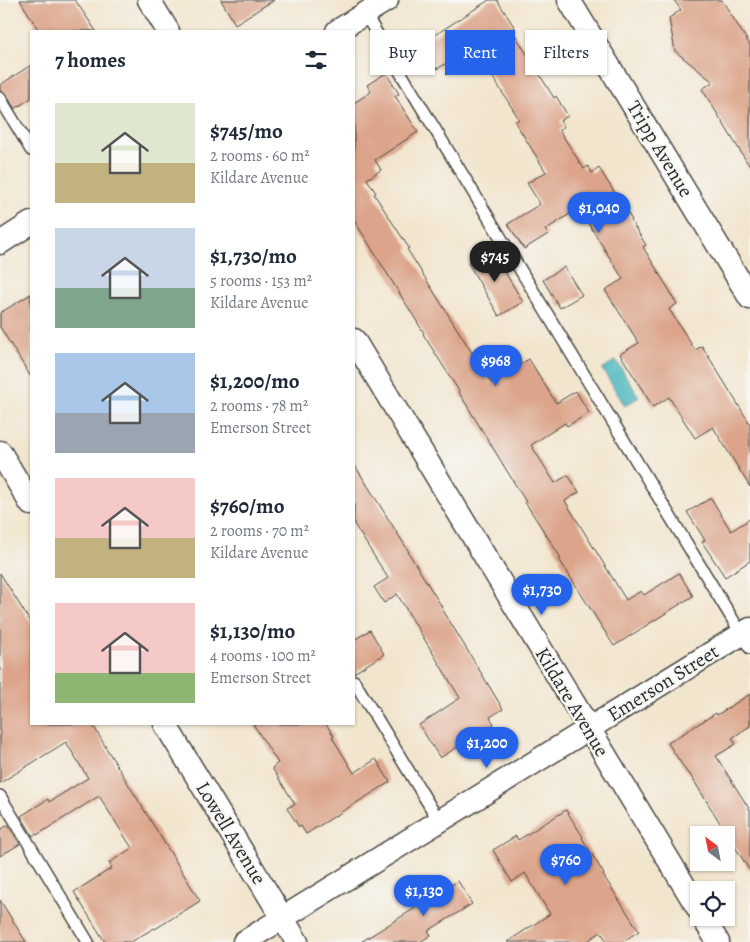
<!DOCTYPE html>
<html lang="en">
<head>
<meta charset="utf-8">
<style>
	body { margin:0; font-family:Alegreya,serif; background:#f6f6f7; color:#1f2937; height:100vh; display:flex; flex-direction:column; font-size:19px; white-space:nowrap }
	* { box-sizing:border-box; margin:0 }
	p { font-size:16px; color:#747a83 }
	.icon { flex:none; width:28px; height:28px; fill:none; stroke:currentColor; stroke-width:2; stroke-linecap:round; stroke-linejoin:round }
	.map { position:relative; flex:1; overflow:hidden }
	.sheet { position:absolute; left:30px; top:30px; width:325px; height:695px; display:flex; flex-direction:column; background:#fff; border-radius:0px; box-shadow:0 1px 4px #0004 }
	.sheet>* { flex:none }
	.hud { position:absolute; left:370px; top:30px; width:305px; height:45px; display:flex; gap:10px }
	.needle { width:32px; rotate:328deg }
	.fabs { position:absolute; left:690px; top:826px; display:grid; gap:10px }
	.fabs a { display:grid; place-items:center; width:45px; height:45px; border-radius:0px; background:#fff; box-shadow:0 1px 4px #0004; font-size:25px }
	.price { position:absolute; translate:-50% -42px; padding:0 11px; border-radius:18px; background:#2563eb; color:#fff; font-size:16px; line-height:32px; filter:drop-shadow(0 1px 2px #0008) }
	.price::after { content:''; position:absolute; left:50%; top:30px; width:15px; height:11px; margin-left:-8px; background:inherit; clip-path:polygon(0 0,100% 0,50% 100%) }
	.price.current { background:#222; color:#fff }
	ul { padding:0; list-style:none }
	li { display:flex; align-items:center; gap:15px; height:125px; padding:0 25px }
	li span { display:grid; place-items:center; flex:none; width:140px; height:100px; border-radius:0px; color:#555 }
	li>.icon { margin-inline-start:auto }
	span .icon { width:60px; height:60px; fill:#fffc; stroke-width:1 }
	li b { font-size:21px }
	h2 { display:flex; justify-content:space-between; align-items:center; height:60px; padding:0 25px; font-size:21px }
	.chip { padding:0 18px; border-radius:0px; background:#fff; box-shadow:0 1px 4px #0004; font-size:18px; line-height:45px }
	.chip.current { background:#2563eb; color:#fff }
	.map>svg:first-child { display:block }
	.water { fill:#47b6be; stroke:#397074 }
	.building { fill:#dca48a }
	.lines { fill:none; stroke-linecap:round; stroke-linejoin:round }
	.lane-casing { stroke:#494743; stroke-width:14 }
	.street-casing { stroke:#494743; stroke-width:25 }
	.lane { stroke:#fff; stroke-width:11 }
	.street { stroke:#fff; stroke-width:22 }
	.labels { text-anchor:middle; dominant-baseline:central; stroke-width:4.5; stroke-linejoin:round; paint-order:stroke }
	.street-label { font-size:20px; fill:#2b2b2b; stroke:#f6f6f2 }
</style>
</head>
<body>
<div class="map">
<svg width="750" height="942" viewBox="0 0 750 942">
	<rect width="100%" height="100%" fill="#f6f6f2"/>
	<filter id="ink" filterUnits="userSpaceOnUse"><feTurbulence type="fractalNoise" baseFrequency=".02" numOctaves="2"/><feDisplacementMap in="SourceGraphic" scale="10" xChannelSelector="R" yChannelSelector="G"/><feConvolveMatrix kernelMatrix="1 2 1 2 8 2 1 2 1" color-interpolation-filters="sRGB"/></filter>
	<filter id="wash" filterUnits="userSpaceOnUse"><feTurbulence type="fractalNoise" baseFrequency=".0096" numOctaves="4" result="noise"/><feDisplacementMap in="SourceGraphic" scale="20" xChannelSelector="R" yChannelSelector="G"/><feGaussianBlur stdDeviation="1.12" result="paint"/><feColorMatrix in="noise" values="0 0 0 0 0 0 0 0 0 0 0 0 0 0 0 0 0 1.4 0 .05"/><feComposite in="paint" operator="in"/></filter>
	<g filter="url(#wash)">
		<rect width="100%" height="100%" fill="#f2e5ce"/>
		<!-- water -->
		<path class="water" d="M616 360 639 397 625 406 602 369Z"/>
		<g id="blocks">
			<!-- building -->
			<path class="building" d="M20 0H75L96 31H39Z
				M221 0H274L235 24Z
				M489 0H497L515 28 512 30 554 98 556 96 568 116 560 121 564 127 559 130 584 169 588 166 592 173 599 168 632 220 631 221 646 245 643 247 671 293H670L677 304 669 309 695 350 702 346 750 424V487L713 427 695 438 669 397 653 407 620 354 639 343 605 290 623 279 579 208 545 230 548 234 524 249 508 224 540 204 527 183 546 172 515 122 519 119 477 52 469 57 465 52 437 69 421 44Z
				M674 0H722L750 45V167L702 89 713 82 675 51 669 18 681 10Z
				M31 65V98L15 109 6 94 0 91V85Z
				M386 73 399 94 395 96 418 132 375 160 381 170 367 179 376 193 374 194 409 248 407 249 491 383 529 359 556 403 576 391 589 413 567 426 565 423 531 445 555 483 568 475 579 492 565 501 626 600 641 591 644 595 679 573 693 596 614 646 559 559 561 558 525 502H526L458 391H459L423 334 424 333 354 220V103L371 92 367 85Z
				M491 249 523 302 499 316 468 263Z
				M564 267 582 295 560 308 543 280Z
				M31 294V377L0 327V313Z
				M354 464 409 552H408L442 607H441L503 709 490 717 494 724 440 758 419 725 460 698 397 594 384 603 374 587 388 578 354 524Z
				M711 498 731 531 750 519V561L725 577 702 542 705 540 687 512Z
				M0 573 31 623V724H95L93 725 108 751 200 901 155 929 154 928 131 942H105L74 892 112 868 109 863 132 848 99 796 37 835 36 834 33 836 21 816 48 799 49 802 88 778 66 742 0 783Z
				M370 630 384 654 354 673V640Z
				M750 694V726L732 738 736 744 716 756 750 810V871L689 773 688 774 668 743 716 713 717 715Z
				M253 724H326L334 736 332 737 354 773 376 759 390 782 306 834 301 826 299 827 287 808 295 804 272 768 278 763Z
				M566 810 583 837 582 838 604 874 603 875 639 931 622 942H607L601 932 586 942H507L550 914 525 873 512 882 493 850 516 836 518 840Z
				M8 825 20 844 0 856V830Z
				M458 881 472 904 428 931 431 935 420 942H361Z
				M0 900 26 942H0Z"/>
		</g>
	</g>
	<g filter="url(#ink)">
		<use href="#blocks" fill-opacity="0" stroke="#494743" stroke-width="1"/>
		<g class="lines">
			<!-- lane casing -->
			<g class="lane-casing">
				<path id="lane" d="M365 14 750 648
					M0 98 31 150
					M354 681 439 821
					M0 796 88 942"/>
			</g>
			<!-- street casing -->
			<g class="street-casing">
				<path id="street" d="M149 0 168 31
					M569 0 750 298
					M337 31 387 0
					M0 243 31 223
					M354 340 699 910
					M0 452 31 504
					M165 724 297 942
					M703 918 718 942
					M244 942 750 629"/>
			</g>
			<!-- lane -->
			<use href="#lane" class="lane"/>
			<!-- street -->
			<use href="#street" class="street"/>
		</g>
	</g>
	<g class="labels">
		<!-- street labels -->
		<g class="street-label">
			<text transform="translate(660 149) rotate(59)">Tripp Avenue</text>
			<text transform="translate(663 683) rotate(-32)">Emerson Street</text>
			<text transform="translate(572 702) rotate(59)">Kildare Avenue</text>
			<text transform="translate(231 833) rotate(59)">Lowell Avenue</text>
		</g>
	</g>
</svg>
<div class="fabs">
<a><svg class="needle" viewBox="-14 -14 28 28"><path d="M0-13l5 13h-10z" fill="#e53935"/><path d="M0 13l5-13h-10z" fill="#747a83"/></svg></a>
<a><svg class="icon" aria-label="locate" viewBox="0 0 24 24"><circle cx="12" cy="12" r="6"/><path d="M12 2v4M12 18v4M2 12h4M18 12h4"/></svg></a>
</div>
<b class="price" style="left:599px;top:234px">$1,040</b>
<b class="price current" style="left:495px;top:283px">$745</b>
<b class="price" style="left:496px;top:387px">$968</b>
<b class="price" style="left:542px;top:616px">$1,730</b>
<b class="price" style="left:487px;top:769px">$1,200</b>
<b class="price" style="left:566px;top:886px">$760</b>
<b class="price" style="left:424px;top:917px">$1,130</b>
<div class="hud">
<a class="chip">Buy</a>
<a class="chip current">Rent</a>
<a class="chip">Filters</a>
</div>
<section class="sheet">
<h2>7 homes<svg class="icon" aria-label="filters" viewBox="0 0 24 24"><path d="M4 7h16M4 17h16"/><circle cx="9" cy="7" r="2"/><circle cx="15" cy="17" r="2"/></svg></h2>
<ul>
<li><span style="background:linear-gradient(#dfe7d0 60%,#c2b280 0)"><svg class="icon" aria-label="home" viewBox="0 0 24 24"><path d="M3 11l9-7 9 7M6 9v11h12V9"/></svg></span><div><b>$745/mo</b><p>2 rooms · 60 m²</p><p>Kildare Avenue</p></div></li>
<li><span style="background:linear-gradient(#c9d6e8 60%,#7fa58c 0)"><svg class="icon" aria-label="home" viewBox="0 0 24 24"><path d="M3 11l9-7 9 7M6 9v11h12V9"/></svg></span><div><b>$1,730/mo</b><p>5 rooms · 153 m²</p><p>Kildare Avenue</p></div></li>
<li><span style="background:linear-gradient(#a9c7e8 60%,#9aa5b1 0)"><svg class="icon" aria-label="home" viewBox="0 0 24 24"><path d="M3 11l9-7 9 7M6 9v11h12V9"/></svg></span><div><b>$1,200/mo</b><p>2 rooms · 78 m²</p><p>Emerson Street</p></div></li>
<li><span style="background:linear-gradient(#f6c9c9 60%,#c2b280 0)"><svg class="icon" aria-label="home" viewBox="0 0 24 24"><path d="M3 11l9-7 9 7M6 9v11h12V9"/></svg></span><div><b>$760/mo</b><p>2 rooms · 70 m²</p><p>Kildare Avenue</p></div></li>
<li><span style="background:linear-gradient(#f6c9c9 70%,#8fb573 0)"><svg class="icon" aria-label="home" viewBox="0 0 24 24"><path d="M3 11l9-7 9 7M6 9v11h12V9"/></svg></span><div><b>$1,130/mo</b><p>4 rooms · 100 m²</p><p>Emerson Street</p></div></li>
</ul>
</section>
</div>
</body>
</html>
